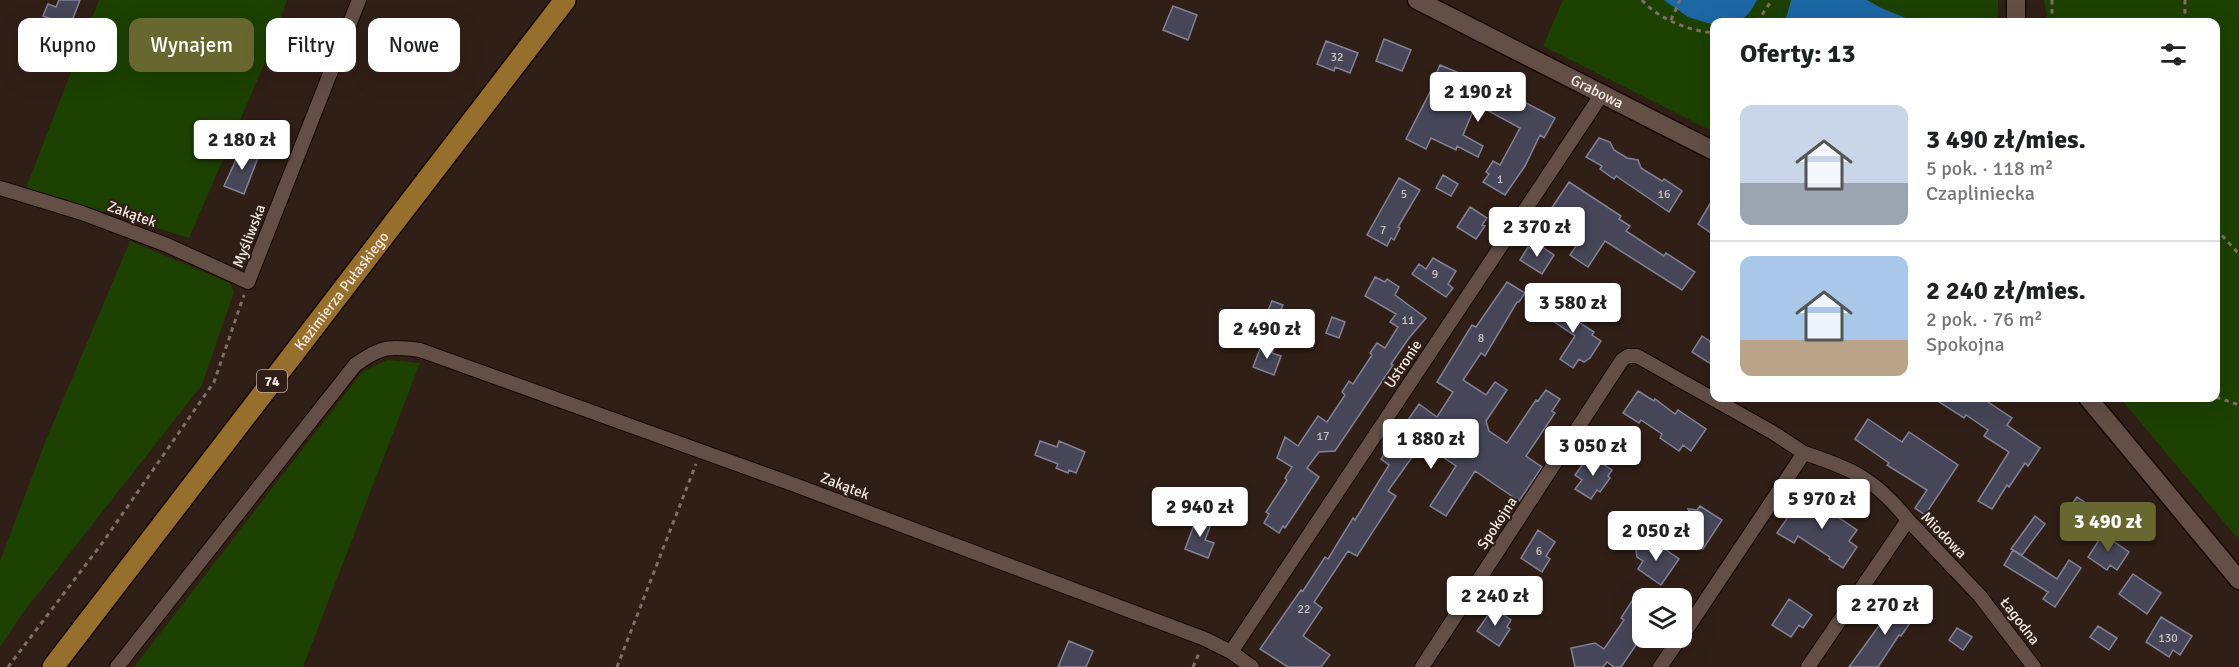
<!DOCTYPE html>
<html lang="pl">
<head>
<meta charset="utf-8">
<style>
	body { margin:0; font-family:Signika,sans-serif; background:#f2f2f2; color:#202124; height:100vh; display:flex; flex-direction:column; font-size:22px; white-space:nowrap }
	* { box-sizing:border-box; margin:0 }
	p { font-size:20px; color:#757577 }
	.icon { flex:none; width:33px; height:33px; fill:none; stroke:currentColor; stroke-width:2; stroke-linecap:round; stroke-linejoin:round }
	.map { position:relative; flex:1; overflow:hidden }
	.details { position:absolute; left:1710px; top:18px; width:510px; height:384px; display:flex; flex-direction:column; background:#fff; border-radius:12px; box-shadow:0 6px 24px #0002 }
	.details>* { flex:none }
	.top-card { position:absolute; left:18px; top:18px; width:570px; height:54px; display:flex; gap:12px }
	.buttons { position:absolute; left:1632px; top:588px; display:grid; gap:12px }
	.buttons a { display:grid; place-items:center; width:60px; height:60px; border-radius:12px; background:#fff; box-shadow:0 6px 24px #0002; font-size:30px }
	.price { position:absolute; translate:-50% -51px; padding:0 14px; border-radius:6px; background:#fff; color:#222; font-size:20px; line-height:39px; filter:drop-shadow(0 2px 3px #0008) }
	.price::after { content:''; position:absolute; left:50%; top:36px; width:18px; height:14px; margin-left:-9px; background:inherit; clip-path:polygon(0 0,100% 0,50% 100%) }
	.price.active { background:#696730; color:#fff }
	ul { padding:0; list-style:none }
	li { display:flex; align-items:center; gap:18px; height:150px; padding:0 30px }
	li+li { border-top:2px solid #e0e0e0 }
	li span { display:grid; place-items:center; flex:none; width:168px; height:120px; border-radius:12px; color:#555 }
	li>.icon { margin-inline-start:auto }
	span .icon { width:72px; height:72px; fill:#fffc; stroke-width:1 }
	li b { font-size:26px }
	h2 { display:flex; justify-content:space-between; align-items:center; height:72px; padding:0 30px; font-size:26px }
	.chip { padding:0 21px; border-radius:12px; background:#fff; box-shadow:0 6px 24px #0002; font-size:21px; line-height:54px }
	.chip.active { background:#696730; color:#fff }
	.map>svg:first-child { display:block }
	.green { fill:#1c4100 }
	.water { fill:#1d67a5 }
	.building { fill:#474658; stroke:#828196; stroke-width:1.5 }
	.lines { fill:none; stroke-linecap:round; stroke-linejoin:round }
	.street-casing { stroke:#170803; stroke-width:16 }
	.secondary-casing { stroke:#170803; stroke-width:21 }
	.primary-casing { stroke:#170803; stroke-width:24 }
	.path { stroke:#7e6e67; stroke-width:3; stroke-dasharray:4.5 4.5; stroke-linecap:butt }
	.street { stroke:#634f46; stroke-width:14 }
	.secondary { stroke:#634f46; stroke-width:18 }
	.primary { stroke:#976f2c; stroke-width:21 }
	.labels { text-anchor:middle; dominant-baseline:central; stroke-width:4.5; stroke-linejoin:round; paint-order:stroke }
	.number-label { font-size:12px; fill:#cac1c1 }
	.shield { fill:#301f16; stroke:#bbada6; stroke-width:1.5 }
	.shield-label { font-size:14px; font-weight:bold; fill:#f6eae4 }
	.street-label { font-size:15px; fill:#f6eae4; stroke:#301f16 }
</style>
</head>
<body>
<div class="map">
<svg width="2239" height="667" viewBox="0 0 2239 667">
	<rect width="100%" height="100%" fill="#301f16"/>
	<!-- green -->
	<path class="green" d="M99 0H287L264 65 189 238 26 188Z
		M1563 0H1998V22H1714V132L1543 46Z
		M2044 0H2239V540L2120 398H2216V22H2048Z
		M130 241 230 283 234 292 202 385 22 614 0 647V561L46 440Z
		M387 360 420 363 303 667H134L362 372Z"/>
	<!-- water -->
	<path class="water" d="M1664 0H1757C1745 23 1739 22 1714 22V25L1688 17Z
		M1791 0H1867L1881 8 1916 22H1785Z"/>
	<!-- building -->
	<path class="building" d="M59 0H80L67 34 49 26 51 19 43 16 48 4 56 7Z
		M1173 6 1197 15 1188 40 1163 30Z
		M280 35 298 42 289 67 271 60Z
		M1384 39 1411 50 1402 71 1376 61Z
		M1326 41 1358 53 1350 73 1335 67 1334 71 1317 64Z
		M1440 65 1509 94 1555 118 1544 138 1540 135 1525 166 1505 195 1483 182 1489 174 1486 172 1493 161 1500 165 1520 128 1476 104 1463 135 1483 146 1478 157 1457 146 1456 150 1431 138 1426 149 1406 139 1434 84 1432 83Z
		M1599 138 1610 142 1614 150 1627 158 1638 160 1641 168 1657 178 1662 181 1664 179 1682 191 1669 212 1616 176 1614 179 1600 169 1602 166 1586 157Z
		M241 149 259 155 244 194 224 186Z
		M1443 175 1458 184 1451 196 1436 188Z
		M1399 178 1420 190 1398 227 1400 228 1394 240 1391 238 1387 246 1367 235Z
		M1569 182 1621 216 1619 219 1630 226 1626 231 1664 256 1666 253 1695 272 1682 290 1605 241 1588 267 1570 255 1580 240 1547 219 1552 210 1551 209Z
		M1714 197V235L1698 224Z
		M1470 207 1487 218 1482 225 1485 226 1476 239 1457 227Z
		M1535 242 1554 255 1542 274 1520 260 1528 247 1531 249Z
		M1433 258 1456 271 1448 284 1453 288 1446 297 1412 274 1419 264 1426 269Z
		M1375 277 1385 282 1387 279 1399 287 1395 295 1426 318 1409 338 1391 364 1393 365 1335 451 1319 452 1307 468 1319 477 1285 528 1283 526 1279 533 1264 523 1269 514 1266 512 1287 480 1285 478 1292 467 1277 458 1285 437 1298 446 1318 416 1327 422 1345 395 1342 392 1349 381 1353 384 1372 355 1370 353 1377 343 1385 348 1398 327 1390 322 1396 314 1365 296Z
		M1507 282 1525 293 1519 302H1517L1485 356 1481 353 1463 380 1486 395 1495 382 1507 390 1486 421 1489 431 1507 443 1536 400 1538 401 1546 390 1560 399 1552 411 1555 413 1526 456 1542 467 1519 501 1475 471 1446 516 1430 506 1456 466 1422 443 1388 491 1396 496 1357 556 1348 551 1314 602 1322 608 1303 636 1330 655 1321 667H1288L1260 649 1301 590 1303 591 1325 557 1328 559 1353 518 1355 520 1389 465 1381 459 1419 404 1437 417 1453 392 1437 382 1472 325 1476 327Z
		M1550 299 1573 314 1571 317 1594 332 1592 335 1601 341 1590 358 1584 362 1579 359 1573 368 1560 359 1575 336 1541 313Z
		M1272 301 1283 305 1278 317 1282 318 1273 343 1257 337Z
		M1332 317 1345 322 1339 338 1326 333Z
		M1702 336 1714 344V366L1692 352Z
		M1262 344 1274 348 1272 353 1281 356 1274 375 1253 367Z
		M1638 391 1654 401 1655 399 1675 414 1678 410 1706 429 1691 451 1683 445 1679 451 1660 438 1662 434 1641 420 1639 423 1623 413Z
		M1933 398H1982L2012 418 2007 425 2040 448 2028 466 2025 463 2009 487 2007 485 1992 509 1978 501 2009 452 1984 436 1988 430 1966 415 1964 418Z
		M1868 419 1902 442 1909 432 1958 465 1925 515 1915 508 1927 490 1887 465 1889 463 1855 439Z
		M1040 441 1057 447 1059 441 1085 452 1076 473 1069 470 1068 473 1056 468 1058 464 1035 455Z
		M1591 456 1612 470 1608 476 1610 478 1600 492 1597 490 1591 499 1575 489 1582 480 1575 475 1585 461 1587 462Z
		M1832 490 1842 497 1832 513 1857 530 1849 541 1857 547 1843 568 1829 559 1830 557 1798 536 1794 543 1777 533 1797 504 1815 515Z
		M2077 497 2095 509 2083 526 2076 520 2073 525 2062 518Z
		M1700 506 1722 520 1703 549 1686 537 1695 524 1688 509 1697 510Z
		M2035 516 2045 524 2022 555 2011 549Z
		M1197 517 1212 522 1205 540 1214 543 1208 558 1185 549Z
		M1538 530 1555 542 1546 556 1550 559 1542 572 1521 558Z
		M2103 534 2129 552 2117 570 2110 565 2107 570 2088 557Z
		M1653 541 1679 559 1661 585 1638 569 1643 561 1637 557 1636 551 1639 546 1645 544 1649 547Z
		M2013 550 2057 579 2069 560 2081 568 2055 607 2043 599 2048 592 2004 565Z
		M2133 574 2161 593 2147 614 2119 594Z
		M1789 599 1812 615 1803 628 1799 625 1791 637 1772 625Z
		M1895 599 1917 613 1901 636 1899 635 1878 667H1849L1881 623 1879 622Z
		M1632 601 1642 608V636L1621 667H1614L1607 662 1603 667H1575L1571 648 1595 643 1604 649 1624 620 1621 618Z
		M1493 608 1511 620 1507 627 1510 629 1499 646 1477 631Z
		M2161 617 2192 636 2180 655 2173 650 2169 657 2146 642Z
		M2098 626 2117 638 2109 650 2090 637Z
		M1957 628 1972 637 1963 650 1949 640Z
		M1069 641 1093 651 1086 667H1058Z"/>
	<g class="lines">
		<!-- street casing -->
		<g class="street-casing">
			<path id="street" d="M0 188 82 213 167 245 248 282 359 0
				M1682 636 1804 453C1853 469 1875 479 1908 520
				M1231 652 1602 94
				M117 667 355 365C381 346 389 346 420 350L795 485 1205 639 1231 652 1252 667
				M1422 667 1622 360 1628 356H1637L1772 432 1804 453
				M1660 667 1680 638
				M1808 667 1908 520 1980 596 2034 667"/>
		</g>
		<!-- secondary casing -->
		<g class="secondary-casing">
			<g id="secondary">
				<path id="s1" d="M1417 0 1714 151"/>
				<path d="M2016 0V22"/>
				<path d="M2088 398 2239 580"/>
			</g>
		</g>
		<!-- primary casing -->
		<g class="primary-casing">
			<g id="primary">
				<path id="s2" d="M53 667 565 0"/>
			</g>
		</g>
		<!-- path -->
		<path class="path" d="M1642 0C1658 19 1690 31 1714 33
			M2052 0V22
			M2185 0V22
			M1671 20 1680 0
			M1757 22 1772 0
			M2216 229 2239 254
			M2216 397 2239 405
			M8 667 103 542 214 382 244 295
			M617 667 696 464
			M1193 667 1200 651"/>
		<!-- street -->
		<use href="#street" class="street"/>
		<!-- secondary -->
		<use href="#secondary" class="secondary"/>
		<!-- primary -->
		<use href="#primary" class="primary"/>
	</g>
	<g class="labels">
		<!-- number labels -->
		<g class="number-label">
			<text x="1337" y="57">32</text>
			<text x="1500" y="179">1</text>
			<text x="1404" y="194">5</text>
			<text x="1664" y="194">16</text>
			<text x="1383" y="230">7</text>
			<text x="1435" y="274">9</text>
			<text x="1408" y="320">11</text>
			<text x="1481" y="338">8</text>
			<text x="1323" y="436">17</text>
			<text x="1539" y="551">6</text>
			<text x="1304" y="609">22</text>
			<text x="2168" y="638">130</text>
		</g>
		<!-- shield labels -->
		<rect class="shield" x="257" y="370" width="30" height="22" rx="4.5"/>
		<g class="shield-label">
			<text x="272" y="381">74</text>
		</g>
		<!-- street labels -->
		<g class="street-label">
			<text stroke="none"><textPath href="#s1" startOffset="202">Grabowa</textPath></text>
			<text transform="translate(132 214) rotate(20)">Zakątek</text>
			<text transform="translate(249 236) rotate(-69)">Myśliwska</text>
			<text stroke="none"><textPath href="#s2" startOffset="474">Kazimierza Pułaskiego</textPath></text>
			<text transform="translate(1403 364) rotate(-56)">Ustronie</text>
			<text transform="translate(845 486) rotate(21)">Zakątek</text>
			<text transform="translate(1497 523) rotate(-57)">Spokojna</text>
			<text transform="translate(1944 535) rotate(46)">Miodowa</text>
			<text transform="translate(2020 621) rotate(53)">Łagodna</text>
		</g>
	</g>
</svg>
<div class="buttons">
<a><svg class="icon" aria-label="layers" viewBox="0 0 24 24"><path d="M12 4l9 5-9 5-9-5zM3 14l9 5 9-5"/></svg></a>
</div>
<b class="price" style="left:1478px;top:123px">2 190 zł</b>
<b class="price" style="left:242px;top:171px">2 180 zł</b>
<b class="price" style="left:1537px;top:258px">2 370 zł</b>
<b class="price" style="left:1573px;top:334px">3 580 zł</b>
<b class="price" style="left:1267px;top:360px">2 490 zł</b>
<b class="price" style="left:1431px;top:470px">1 880 zł</b>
<b class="price" style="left:1593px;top:477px">3 050 zł</b>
<b class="price" style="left:1822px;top:530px">5 970 zł</b>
<b class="price" style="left:1200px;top:538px">2 940 zł</b>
<b class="price active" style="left:2108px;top:553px">3 490 zł</b>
<b class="price" style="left:1656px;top:562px">2 050 zł</b>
<b class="price" style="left:1495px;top:627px">2 240 zł</b>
<b class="price" style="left:1885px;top:636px">2 270 zł</b>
<div class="top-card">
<a class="chip">Kupno</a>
<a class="chip active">Wynajem</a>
<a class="chip">Filtry</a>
<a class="chip">Nowe</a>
</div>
<section class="details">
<h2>Oferty: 13<svg class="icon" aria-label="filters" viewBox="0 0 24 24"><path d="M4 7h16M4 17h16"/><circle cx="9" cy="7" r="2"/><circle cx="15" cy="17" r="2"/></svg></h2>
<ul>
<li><span style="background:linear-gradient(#c9d6e8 65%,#9aa5b1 0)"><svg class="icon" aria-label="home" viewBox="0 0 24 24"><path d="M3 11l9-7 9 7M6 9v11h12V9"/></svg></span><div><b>3 490 zł/mies.</b><p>5 pok. · 118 m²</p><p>Czapliniecka</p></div></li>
<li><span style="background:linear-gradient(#a9c7e8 70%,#b9a48a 0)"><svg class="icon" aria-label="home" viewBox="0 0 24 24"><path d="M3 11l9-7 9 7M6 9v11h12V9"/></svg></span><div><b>2 240 zł/mies.</b><p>2 pok. · 76 m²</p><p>Spokojna</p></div></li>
</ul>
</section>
</div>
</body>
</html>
